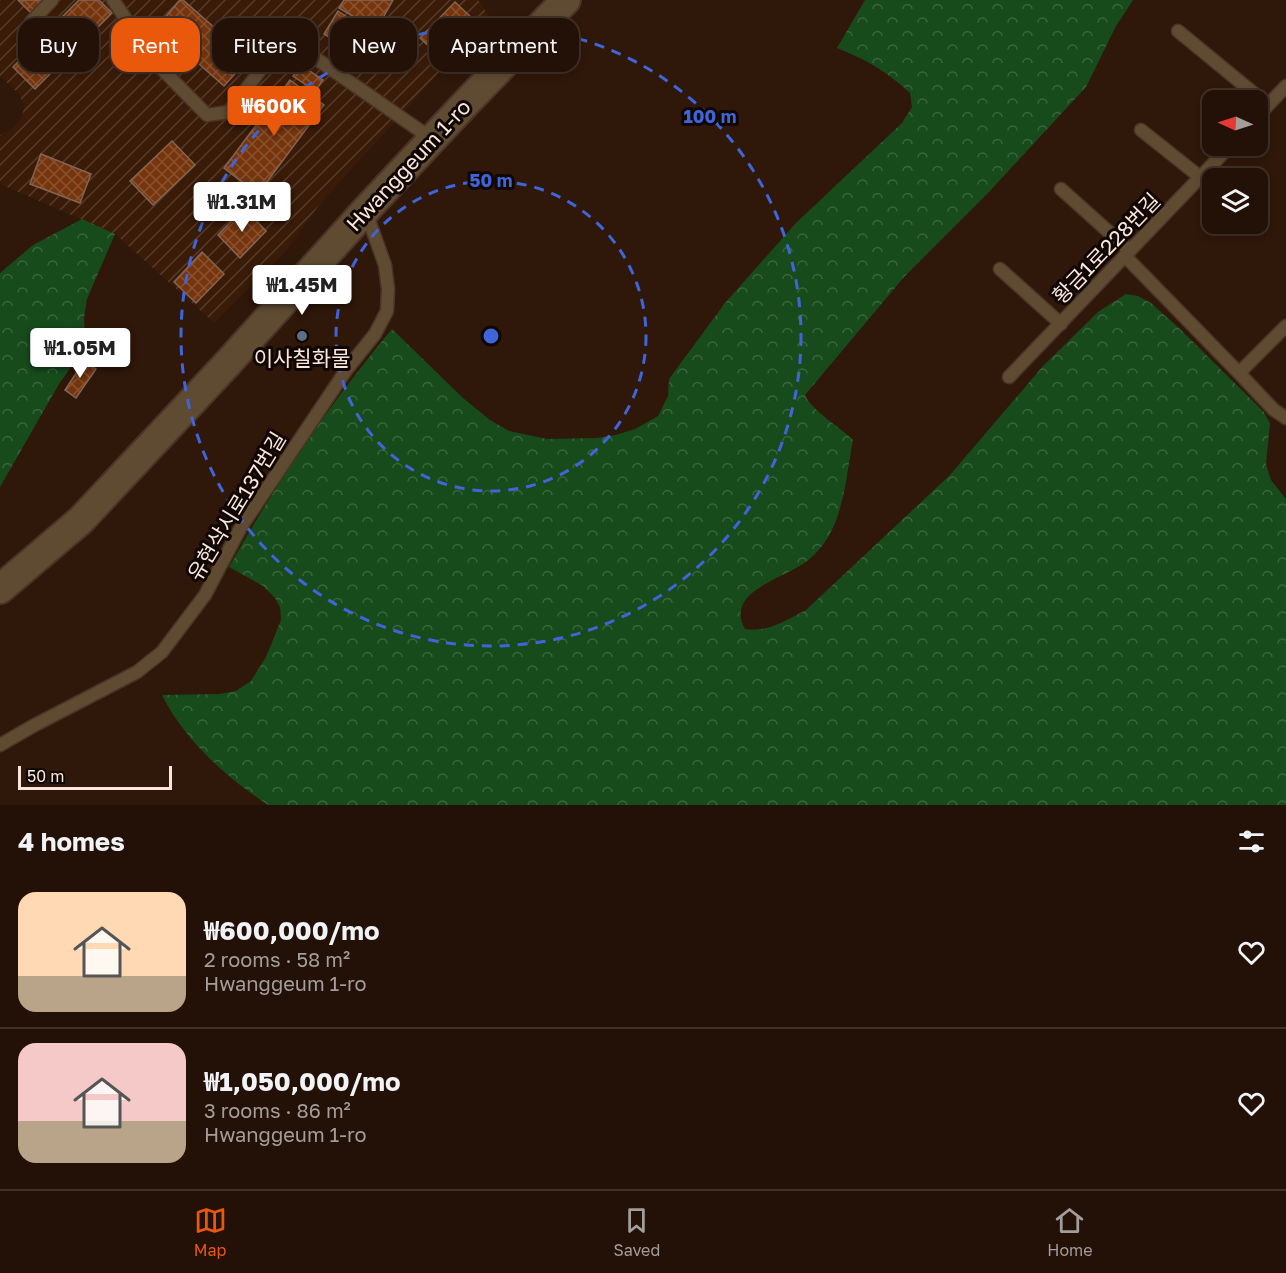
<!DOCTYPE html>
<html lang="en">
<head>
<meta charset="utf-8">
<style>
	body { margin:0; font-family:"Golos Text","Noto Sans KR",sans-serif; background:#2f1f15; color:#f1f3f6; height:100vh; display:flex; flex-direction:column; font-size:22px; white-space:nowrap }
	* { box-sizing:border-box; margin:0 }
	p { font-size:20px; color:#a39d9b }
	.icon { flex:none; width:33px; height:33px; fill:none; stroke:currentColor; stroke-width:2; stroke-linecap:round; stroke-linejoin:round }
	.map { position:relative; height:805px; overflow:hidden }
	.panel { display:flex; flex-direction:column; background:#231107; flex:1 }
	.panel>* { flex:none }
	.banner { position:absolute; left:18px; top:18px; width:600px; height:54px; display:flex; gap:12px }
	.needle { width:39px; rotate:273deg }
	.fabs { position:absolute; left:1202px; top:90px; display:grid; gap:12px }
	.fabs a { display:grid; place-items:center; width:66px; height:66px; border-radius:12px; background:#231107; box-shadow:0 3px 9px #0003,0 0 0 2px #403128; font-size:30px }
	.scale { position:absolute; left:18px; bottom:15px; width:154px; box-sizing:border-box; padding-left:6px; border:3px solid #f9e7de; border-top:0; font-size:16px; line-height:21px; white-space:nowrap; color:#f9e7de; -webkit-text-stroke:4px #100602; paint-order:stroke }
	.price { position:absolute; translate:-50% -51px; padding:0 14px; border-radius:6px; background:#fff; color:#222; font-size:20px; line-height:39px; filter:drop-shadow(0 2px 3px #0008) }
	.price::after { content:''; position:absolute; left:50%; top:36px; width:18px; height:14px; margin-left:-9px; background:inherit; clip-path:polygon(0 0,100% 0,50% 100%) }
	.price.on { background:#ea580c; color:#fff }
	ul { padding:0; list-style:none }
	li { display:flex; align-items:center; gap:18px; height:150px; padding:0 18px }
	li+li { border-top:2px solid #403128 }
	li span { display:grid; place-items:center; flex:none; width:168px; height:120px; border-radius:18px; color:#555 }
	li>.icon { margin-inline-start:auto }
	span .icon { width:72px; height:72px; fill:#fffc; stroke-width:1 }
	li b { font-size:26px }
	h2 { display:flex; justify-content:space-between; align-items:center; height:72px; padding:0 18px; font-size:26px }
	.tag { padding:0 21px; border-radius:18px; background:#231107; box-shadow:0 3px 9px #0003,0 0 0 2px #403128; font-size:21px; line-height:54px }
	.tag.on { background:#ea580c; color:#fff }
	.dock { display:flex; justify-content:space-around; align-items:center; height:84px; border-top:2px solid #403128; background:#231107; font-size:16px; color:#a39d9b }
	.dock a { display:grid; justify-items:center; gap:3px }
	.dock .on { color:#ea580c }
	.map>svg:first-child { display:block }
	.industrial { fill:url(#industrial-furrows) }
	.forest { fill:url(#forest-crowns) }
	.building { fill:url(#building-cross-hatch); stroke:#836556; stroke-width:1.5 }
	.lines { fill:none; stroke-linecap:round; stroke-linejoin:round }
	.service-casing { stroke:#4b3427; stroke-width:15 }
	.tertiary-casing { stroke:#4b3427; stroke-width:32 }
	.service { stroke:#5f4b32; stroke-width:12 }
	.tertiary { stroke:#5f4b32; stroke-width:28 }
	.ring { fill:none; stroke:#3e65d9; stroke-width:3; stroke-dasharray:10 8 }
	.service-dot { fill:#5c6f8a; stroke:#100602; stroke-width:2 }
	.labels { text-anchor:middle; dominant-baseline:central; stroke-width:6; stroke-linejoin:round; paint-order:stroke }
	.street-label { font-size:21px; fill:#f9e7de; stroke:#100602 }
	.poi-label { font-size:21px; fill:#f9e7de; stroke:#100602 }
	.centre { fill:#3e65d9; stroke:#100602; stroke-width:3 }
	.ring-label { font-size:18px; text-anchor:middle; font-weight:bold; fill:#3e65d9; stroke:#100602; stroke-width:6; stroke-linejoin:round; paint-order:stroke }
</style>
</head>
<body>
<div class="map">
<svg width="1286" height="805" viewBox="0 0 1286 805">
	<defs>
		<pattern id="industrial-furrows" width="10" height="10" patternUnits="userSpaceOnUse" patternTransform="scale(1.5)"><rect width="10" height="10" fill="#391b08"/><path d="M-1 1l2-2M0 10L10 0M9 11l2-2" fill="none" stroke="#563c2c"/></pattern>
		<pattern id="forest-crowns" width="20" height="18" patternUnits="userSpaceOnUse" patternTransform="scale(1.5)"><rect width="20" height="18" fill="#174b1c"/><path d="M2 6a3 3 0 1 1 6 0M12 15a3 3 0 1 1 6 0" fill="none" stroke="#3a653d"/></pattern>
		<pattern id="building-cross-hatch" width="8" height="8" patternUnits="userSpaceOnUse" patternTransform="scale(1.5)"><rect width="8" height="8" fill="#76350d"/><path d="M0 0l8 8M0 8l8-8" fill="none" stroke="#8a5230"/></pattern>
	</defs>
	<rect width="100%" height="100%" fill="#2f1709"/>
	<!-- industrial -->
	<path class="industrial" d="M0 0H478L490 17 319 205 287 250 214 323 115 234 0 184V135L13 128 21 119 24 108 20 95 0 76Z"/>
	<!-- forest -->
	<path class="forest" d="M865 0H1133L1116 26 1086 87 988 193 904 277 805 395C811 410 840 427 853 440 845 481 844 533 807 561 784 579 724 591 745 629 767 633 786 620 806 610L950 475 1043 366 1098 312 1126 294 1138 296 1151 303 1180 329 1263 411 1270 423 1266 464 1271 480 1286 499V805H268C226 777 185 741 162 695L219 694 236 691 251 681 266 657 281 620 280 607 275 598 263 586 229 567C276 483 330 403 392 329L463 398 490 420 509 431 547 439 597 438 616 435 635 429 658 416 668 396 669 379 725 303 796 223 902 123 912 107 910 93C886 71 867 60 837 48Z
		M82 219 115 234 87 299 84 318 85 340 81 353 59 384 0 487V273L33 245Z"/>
	<!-- building -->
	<path class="building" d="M18 0H44L31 13Z
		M79 0H99L112 13 78 47 55 24Z
		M180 0H183L249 58 224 86 157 27Z
		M344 0H393L376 30 339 8Z
		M455 2 474 20 439 56 420 38Z
		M338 11 350 19 336 41 324 34Z
		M43 36 66 58 35 89 13 67Z
		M301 65 323 80 315 91 293 76Z
		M290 80 324 105 258 194 224 168Z
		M172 141 195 165 153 205 130 181Z
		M41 154 91 174 80 203 30 184Z
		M244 208 266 231 240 258 218 235Z
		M202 252 224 274 196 303 174 282Z
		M84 361 96 369 76 398 65 390Z"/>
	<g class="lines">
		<!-- service casing -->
		<g class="service-casing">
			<path id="service" d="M113 0 155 62 207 115 229 112 285 37 432 139
				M31 22 52 0
				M1178 31 1268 105
				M1257 117 1286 86
				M1141 130 1200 177
				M1061 189 1130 251
				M1125 256 1239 373 1286 326
				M1000 269 1061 324
				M1239 373 1274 410 1286 418
				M1009 377 1230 146
				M0 745 33 726 137 672 162 652 205 595 241 527 347 369 375 334 387 311 388 289 385 265 366 212"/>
		</g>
		<!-- tertiary casing -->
		<g class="tertiary-casing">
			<path id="tertiary" d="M0 589 81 520 228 363 365 211 467 102 566 0"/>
		</g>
		<!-- service -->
		<use href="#service" class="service"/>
		<!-- tertiary -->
		<use href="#tertiary" class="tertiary"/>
	</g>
	<!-- distance rings -->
	<g class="ring">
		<circle cx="491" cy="336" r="155"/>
		<circle cx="491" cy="336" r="310"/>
	</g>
	<!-- markers -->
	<circle class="service-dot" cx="302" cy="336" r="6"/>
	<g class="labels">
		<!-- street labels -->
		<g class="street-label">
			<text transform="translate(408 165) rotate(-47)">Hwanggeum 1-ro</text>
			<text transform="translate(1106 248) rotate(-46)">황금1로228번길</text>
			<text transform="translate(236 506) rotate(-59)">유현삭시로137번길</text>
		</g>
		<!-- poi labels -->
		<g class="poi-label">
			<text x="302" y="358">이사칠화물</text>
		</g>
	</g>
	<circle cx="491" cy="336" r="9" class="centre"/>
	<g class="ring-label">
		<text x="710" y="123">100 m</text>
		<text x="491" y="187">50 m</text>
	</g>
</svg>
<div class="fabs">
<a><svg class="needle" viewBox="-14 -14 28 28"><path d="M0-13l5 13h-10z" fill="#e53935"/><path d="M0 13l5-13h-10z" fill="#a39d9b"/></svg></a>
<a><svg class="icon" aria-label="layers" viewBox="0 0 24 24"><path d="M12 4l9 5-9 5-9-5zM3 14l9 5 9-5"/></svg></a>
</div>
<div class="scale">50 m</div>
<b class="price on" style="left:274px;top:137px">₩600K</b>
<b class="price" style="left:242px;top:233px">₩1.31M</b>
<b class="price" style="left:302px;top:316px">₩1.45M</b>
<b class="price" style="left:80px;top:379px">₩1.05M</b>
<div class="banner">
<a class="tag">Buy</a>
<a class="tag on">Rent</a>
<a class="tag">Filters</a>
<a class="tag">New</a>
<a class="tag">Apartment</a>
</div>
</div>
<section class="panel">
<h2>4 homes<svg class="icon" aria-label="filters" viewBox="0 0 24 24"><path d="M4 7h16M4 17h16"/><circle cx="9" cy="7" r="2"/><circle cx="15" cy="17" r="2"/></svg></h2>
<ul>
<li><span style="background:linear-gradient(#ffd9b3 70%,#b9a48a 0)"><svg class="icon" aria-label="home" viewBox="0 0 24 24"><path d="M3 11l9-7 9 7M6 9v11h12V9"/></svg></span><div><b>₩600,000/mo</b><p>2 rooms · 58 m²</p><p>Hwanggeum 1-ro</p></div><svg class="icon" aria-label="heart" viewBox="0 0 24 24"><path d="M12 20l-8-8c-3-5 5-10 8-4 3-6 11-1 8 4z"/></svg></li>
<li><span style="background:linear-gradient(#f6c9c9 65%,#b9a48a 0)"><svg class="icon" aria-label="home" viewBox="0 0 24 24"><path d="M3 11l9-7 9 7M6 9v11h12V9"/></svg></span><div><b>₩1,050,000/mo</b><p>3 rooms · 86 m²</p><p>Hwanggeum 1-ro</p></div><svg class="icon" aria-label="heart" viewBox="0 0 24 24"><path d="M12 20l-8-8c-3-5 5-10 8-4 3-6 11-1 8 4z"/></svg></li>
</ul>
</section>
<nav class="dock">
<a class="on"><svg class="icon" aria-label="map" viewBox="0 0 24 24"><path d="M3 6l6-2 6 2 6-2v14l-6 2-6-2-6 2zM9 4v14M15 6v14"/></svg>Map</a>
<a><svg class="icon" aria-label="saved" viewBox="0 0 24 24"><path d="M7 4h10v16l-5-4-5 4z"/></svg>Saved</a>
<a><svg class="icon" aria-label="home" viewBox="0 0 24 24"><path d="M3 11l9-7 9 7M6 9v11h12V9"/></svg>Home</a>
</nav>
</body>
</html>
